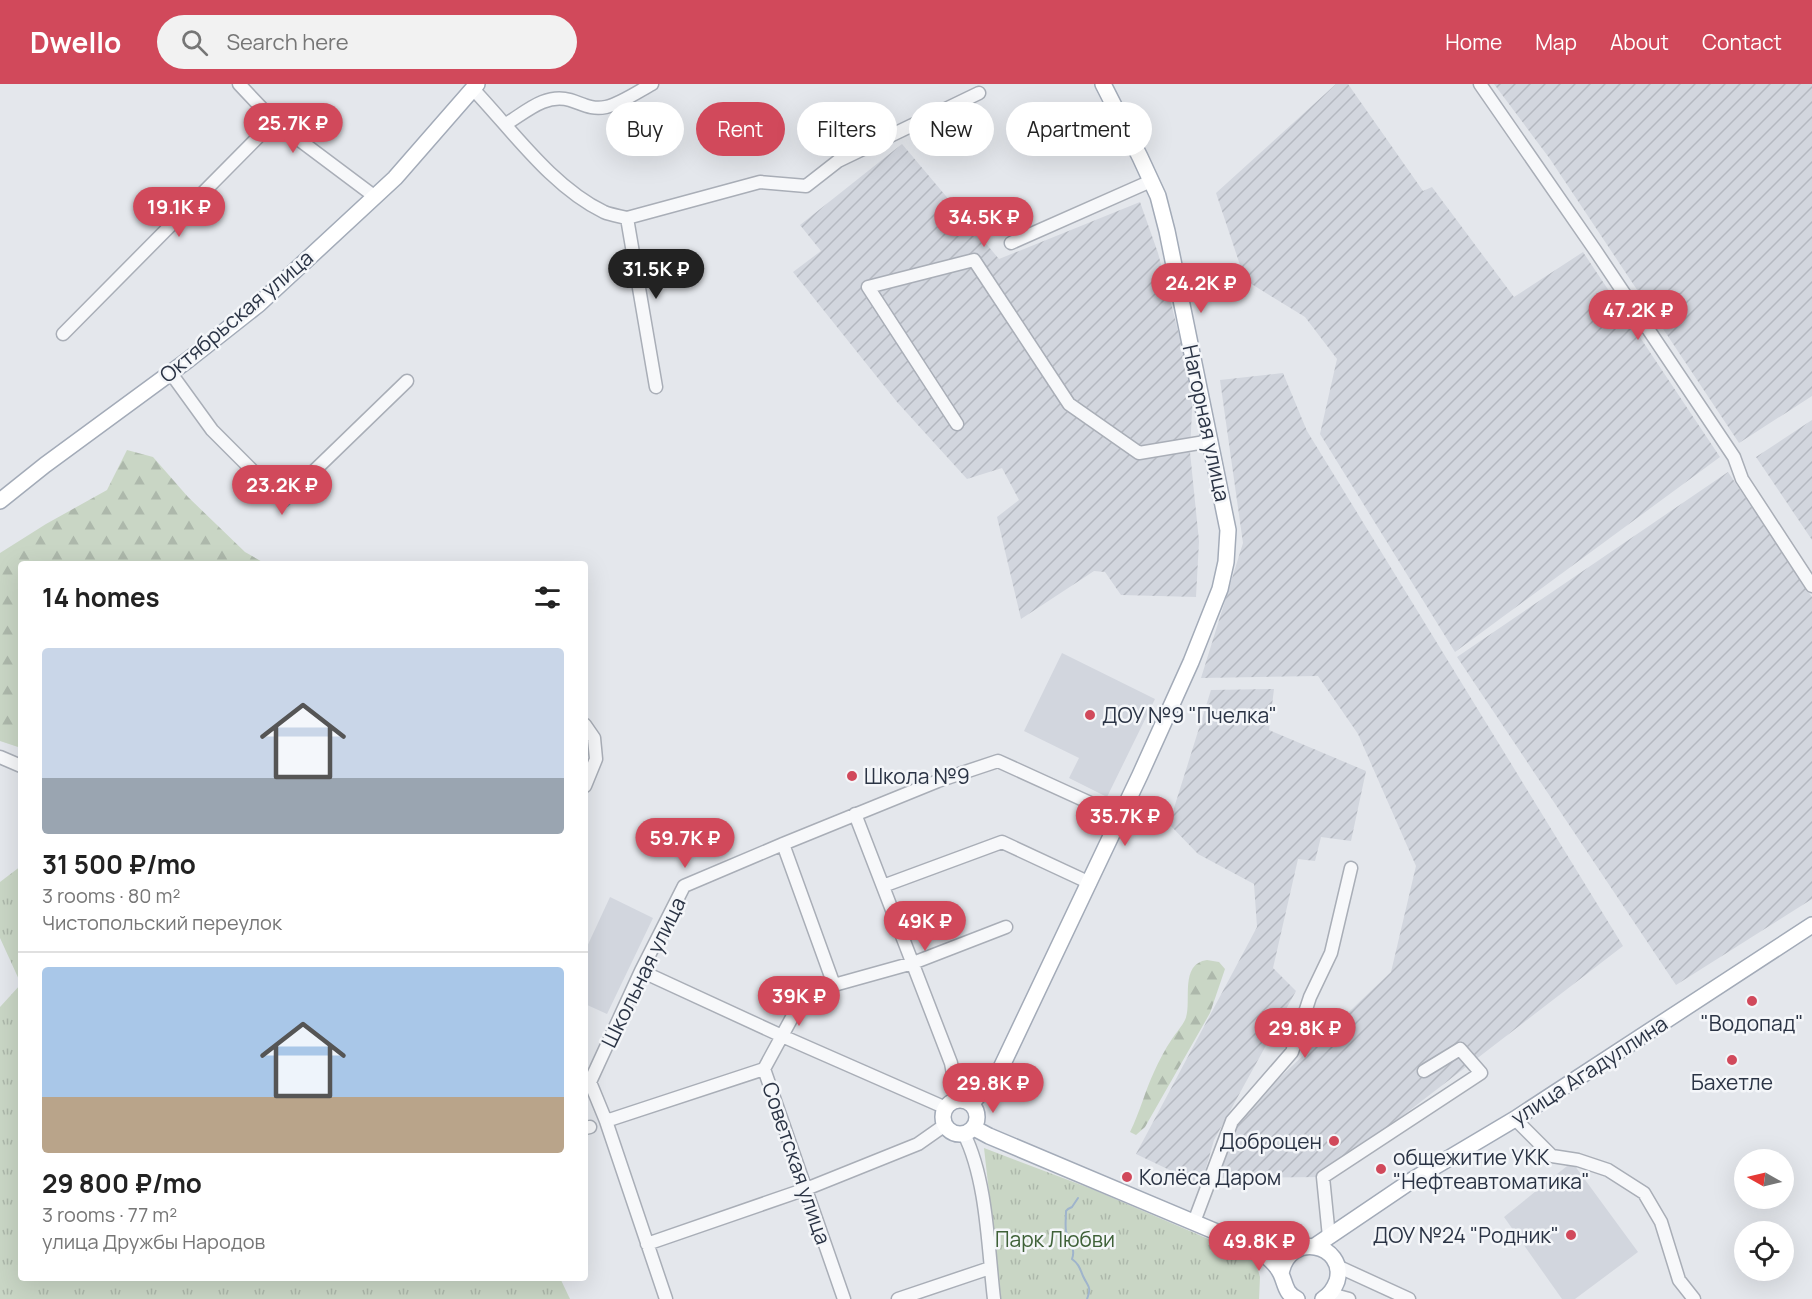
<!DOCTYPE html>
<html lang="en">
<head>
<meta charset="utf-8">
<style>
	body { margin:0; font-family:Manrope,sans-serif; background:#f2f2f2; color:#222; height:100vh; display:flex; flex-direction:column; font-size:22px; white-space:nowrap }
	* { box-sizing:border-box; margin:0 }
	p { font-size:20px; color:#767676 }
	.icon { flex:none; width:33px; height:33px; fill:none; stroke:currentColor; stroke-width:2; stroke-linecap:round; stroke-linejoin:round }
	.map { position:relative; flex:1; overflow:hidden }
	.drawer { position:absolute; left:18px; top:477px; width:570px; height:720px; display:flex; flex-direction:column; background:#fff; border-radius:6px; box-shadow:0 6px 24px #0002 }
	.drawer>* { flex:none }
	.guide { position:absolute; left:606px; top:18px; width:570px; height:54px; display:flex; gap:12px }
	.needle { width:39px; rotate:278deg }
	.fabs { position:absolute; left:1734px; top:1065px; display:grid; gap:12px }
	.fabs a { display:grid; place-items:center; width:60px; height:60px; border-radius:50%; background:#fff; box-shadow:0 6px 24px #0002; font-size:30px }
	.price { position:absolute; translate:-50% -51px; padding:0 14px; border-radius:21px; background:#d1495b; color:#fff; font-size:20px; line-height:39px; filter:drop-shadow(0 2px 3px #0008) }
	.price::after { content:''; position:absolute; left:50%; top:36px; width:18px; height:14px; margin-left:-9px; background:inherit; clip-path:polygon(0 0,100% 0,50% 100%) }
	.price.active { background:#222; color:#fff }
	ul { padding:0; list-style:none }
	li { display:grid; align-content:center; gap:12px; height:318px; padding:0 24px }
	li+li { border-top:2px solid #e0e0e0 }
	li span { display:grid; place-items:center; height:186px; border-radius:6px; color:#555 }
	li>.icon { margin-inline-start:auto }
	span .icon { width:108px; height:108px; fill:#fffc; stroke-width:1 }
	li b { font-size:26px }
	h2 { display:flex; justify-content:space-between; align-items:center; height:72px; padding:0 24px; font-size:26px }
	.tag { padding:0 21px; border-radius:27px; background:#fff; box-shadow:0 6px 24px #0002; font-size:21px; line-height:54px }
	.tag.active { background:#d1495b; color:#fff }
	header { display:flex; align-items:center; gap:36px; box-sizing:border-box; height:84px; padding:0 30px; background:#d1495b; color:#fff }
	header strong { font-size:28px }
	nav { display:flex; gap:33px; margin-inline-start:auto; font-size:21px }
	.search { width:420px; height:54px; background:#f2f2f2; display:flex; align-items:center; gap:15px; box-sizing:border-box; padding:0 21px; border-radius:33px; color:#767676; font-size:22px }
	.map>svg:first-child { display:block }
	.built { fill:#d2d6de }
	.industrial { fill:url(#industrial-furrows) }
	.forest { fill:url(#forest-firs) }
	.park { fill:url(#park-tufts) }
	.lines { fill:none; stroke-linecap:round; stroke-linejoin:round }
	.stream { stroke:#9fb4cc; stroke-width:2 }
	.minor-casing { stroke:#a9aeb7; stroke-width:15 }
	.major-casing { stroke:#a3abb8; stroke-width:18 }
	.minor { stroke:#f7f8fa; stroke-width:12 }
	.major { stroke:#fff; stroke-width:15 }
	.poi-dot { fill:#d1495b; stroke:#f4f6f9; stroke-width:2 }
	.labels { text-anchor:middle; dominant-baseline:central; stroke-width:5; stroke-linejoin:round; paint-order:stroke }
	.street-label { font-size:21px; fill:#2b3445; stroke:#f4f6f9 }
	.poi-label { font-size:21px; fill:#2b3445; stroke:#f4f6f9; text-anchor:start }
	.park-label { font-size:21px; fill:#3f6138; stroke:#f4f6f9 }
</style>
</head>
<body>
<header>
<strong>Dwello</strong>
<div class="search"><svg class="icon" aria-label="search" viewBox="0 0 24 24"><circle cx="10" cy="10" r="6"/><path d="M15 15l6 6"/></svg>Search here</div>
<nav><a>Home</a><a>Map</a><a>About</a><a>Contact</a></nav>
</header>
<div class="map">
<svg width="1812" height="1215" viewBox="0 0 1812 1215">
	<defs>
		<pattern id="industrial-furrows" width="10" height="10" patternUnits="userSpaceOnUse" patternTransform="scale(1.5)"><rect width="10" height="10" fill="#d2d6de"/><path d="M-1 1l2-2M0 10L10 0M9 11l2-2" fill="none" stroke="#b4b8c0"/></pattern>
		<pattern id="forest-firs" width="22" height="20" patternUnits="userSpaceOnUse" patternTransform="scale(1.5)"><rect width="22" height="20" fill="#c9d6c5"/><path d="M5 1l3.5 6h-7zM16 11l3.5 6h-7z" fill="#adb8ab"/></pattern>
		<pattern id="park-tufts" width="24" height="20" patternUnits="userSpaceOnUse" patternTransform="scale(1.5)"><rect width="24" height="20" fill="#c9d6c5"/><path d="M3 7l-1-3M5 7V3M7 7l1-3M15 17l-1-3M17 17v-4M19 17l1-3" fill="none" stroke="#adb8ab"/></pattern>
	</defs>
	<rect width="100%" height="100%" fill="#e4e7ec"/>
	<!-- built -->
	<path class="built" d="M1062 569 1155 615 1107 713 1069 694 1079 674 1024 647Z
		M610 813 653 834 607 930 585 920V867Z
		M1572 1078 1638 1168 1575 1215H1562L1504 1133Z"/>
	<!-- industrial -->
	<path class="industrial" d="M1336 0H1348L1423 107 1432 103 1514 213 1583 168 1720 373 1455 568 1320 350 1337 275 1305 233 1245 196 1216 109Z
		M1494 0H1812V312L1739 359 1550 75Z
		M902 60 999 175 1140 118 1158 169 1193 305 1190 368 1199 457 1196 513 1121 511 1105 488 1094 487 1021 535 997 433 1019 416 1002 384 967 395 897 318 793 188 821 167 800 141Z
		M1283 289 1307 347 1623 862 1323 1093 1219 1094 1233 1044 1272 1001 1391 888 1416 782 1358 650 1318 592 1201 594 1243 459 1220 296Z
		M1812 336V456L1756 373Z
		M1728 388 1812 513V815L1676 901 1457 573Z
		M1274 605 1269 646 1366 687 1351 757 1321 753 1315 777 1298 775 1273 884 1296 907 1214 1056 1201 1101 1136 1070 1257 843 1254 800 1198 770 1169 740 1211 606Z"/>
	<!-- forest -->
	<path class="forest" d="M127 366 153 373 188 413 245 468 266 480H21V664L0 657V469L46 440 107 406Z
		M1207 876 1219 878 1225 885 1210 929 1145 1043 1136 1051 1130 1048C1140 1028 1145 1007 1154 988 1159 977 1165 965 1172 955 1176 949 1182 942 1185 936 1193 920 1178 880 1207 876Z"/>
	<!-- park -->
	<path class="park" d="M21 782V1194H560L570 1215H0V923L21 900 0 854V798Z
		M984 1064 1092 1105 1255 1175 1260 1193 1259 1215H1001Z"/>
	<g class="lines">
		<!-- stream -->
		<path class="stream" d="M1078 1114 1072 1123 1068 1125 1066 1127C1066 1134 1065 1141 1066 1147 1069 1158 1076 1165 1072 1175 1079 1180 1080 1185 1083 1192 1088 1203 1092 1202 1087 1215"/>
		<!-- minor casing -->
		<g class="minor-casing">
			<path id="minor" d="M239 0 274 37 374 112
				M1480 0 1595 166 1734 373 1742 395 1812 502
				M473 5C512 46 552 103 604 128 611 131 619 132 627 134L760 98 806 102 838 77 979 9
				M506 40C526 28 545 9 570 16 583 20 591 26 606 23 620 20 639 7 652 0
				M627 134 656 303
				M1011 159 1151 97
				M63 250 274 37
				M170 288 212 346 283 417 407 297
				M957 340 868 203 974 176 1069 320 1139 369 1211 357
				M585 641 594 654 596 675 585 702
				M0 673 21 682
				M855 730 951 979 958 1017
				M783 760 834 901
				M883 802 1002 758 1090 799
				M641 887 782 952 946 1024
				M1515 1035 1552 1072 1578 1076 1608 1086 1644 1109 1661 1138 1679 1196 1694 1215
				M606 1037 764 985
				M585 1044 590 1043
				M964 1050C987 1096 988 1164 994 1215
				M1194 1138 1232 1037 1292 968 1310 913 1331 869 1351 784
				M1329 1153 1323 1093 1481 989 1460 965 1424 987
				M647 1160 806 1105 918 1060 945 1041
				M1337 1182 1409 1215
				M1327 1213 1338 1212 1349 1215
				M666 1215 606 1037 590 998 641 887 684 802 783 760 938 697 998 677 1121 733
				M844 1215 764 985 802 915 834 901 913 879 1006 843
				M898 1215 990 1184"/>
		</g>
		<!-- major casing -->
		<g class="major-casing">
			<path id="major" d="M0 417 45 381 188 276 259 220 395 94 477 0
				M943 1033a17 17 0 1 1 34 0a17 17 0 1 1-34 0Z
				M971 1020 999 988 1140 691 1191 578 1220 505 1226 478 1228 446 1167 147 1158 112 1140 73 1103 0
				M974 1044 989 1052 1257 1165C1266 1172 1276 1179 1281 1190 1286 1201 1285 1209 1297 1215
				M1315 1162 1414 1095 1515 1035 1812 841
				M1281 1190C1288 1146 1347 1160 1337 1197 1334 1205 1330 1211 1323 1215"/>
		</g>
		<!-- minor -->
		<use href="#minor" class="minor"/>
		<!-- major -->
		<use href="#major" class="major"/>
	</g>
	<!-- markers -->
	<g class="poi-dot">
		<circle cx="1090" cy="631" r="6"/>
		<circle cx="852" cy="692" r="6"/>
		<circle cx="1752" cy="917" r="6"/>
		<circle cx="1732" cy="976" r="6"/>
		<circle cx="1334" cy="1057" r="6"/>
		<circle cx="1381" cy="1085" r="6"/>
		<circle cx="1127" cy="1093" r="6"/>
		<circle cx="1571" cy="1151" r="6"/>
	</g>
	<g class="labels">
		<!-- street labels -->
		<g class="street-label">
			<text transform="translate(236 232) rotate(-40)">Октябрьская улица</text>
			<text transform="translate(1207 339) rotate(78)">Нагорная улица</text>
			<text transform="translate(643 888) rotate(-64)">Школьная улица</text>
			<text transform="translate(1589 986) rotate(-33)">улица Агадуллина</text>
			<text transform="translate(797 1079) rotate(71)">Советская улица</text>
		</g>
		<!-- poi labels -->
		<g class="poi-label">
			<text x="1102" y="631">ДОУ №9 "Пчелка"</text>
			<text x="864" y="692">Школа №9</text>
			<text x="1752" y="939" text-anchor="middle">"Водопад"</text>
			<text x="1732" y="998" text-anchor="middle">Бахетле</text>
			<text x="1322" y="1057" text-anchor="end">Доброцен</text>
			<text x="1393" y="1073">общежитие УКК<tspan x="1393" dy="24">"Нефтеавтоматика"</tspan></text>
			<text x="1139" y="1093">Колёса Даром</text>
			<text x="1559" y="1151" text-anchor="end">ДОУ №24 "Родник"</text>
		</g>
		<!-- park labels -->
		<g class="park-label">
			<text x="1055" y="1155">Парк Любви</text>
		</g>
	</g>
</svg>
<div class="fabs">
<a><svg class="needle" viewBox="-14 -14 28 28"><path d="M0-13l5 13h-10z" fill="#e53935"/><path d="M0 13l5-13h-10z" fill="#767676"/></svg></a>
<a><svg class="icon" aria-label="locate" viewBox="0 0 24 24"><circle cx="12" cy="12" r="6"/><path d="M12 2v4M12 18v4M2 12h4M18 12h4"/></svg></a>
</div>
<b class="price" style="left:293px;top:70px">25.7K ₽</b>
<b class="price" style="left:179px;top:154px">19.1K ₽</b>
<b class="price" style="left:984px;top:164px">34.5K ₽</b>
<b class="price active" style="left:656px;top:216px">31.5K ₽</b>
<b class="price" style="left:1201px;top:230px">24.2K ₽</b>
<b class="price" style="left:1638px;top:257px">47.2K ₽</b>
<b class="price" style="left:282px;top:432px">23.2K ₽</b>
<b class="price" style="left:1125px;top:763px">35.7K ₽</b>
<b class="price" style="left:685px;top:785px">59.7K ₽</b>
<b class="price" style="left:925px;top:868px">49K ₽</b>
<b class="price" style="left:799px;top:943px">39K ₽</b>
<b class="price" style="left:1305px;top:975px">29.8K ₽</b>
<b class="price" style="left:993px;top:1030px">29.8K ₽</b>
<b class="price" style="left:1259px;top:1188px">49.8K ₽</b>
<div class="guide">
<a class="tag">Buy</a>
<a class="tag active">Rent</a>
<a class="tag">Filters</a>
<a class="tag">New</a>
<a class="tag">Apartment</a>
</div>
<section class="drawer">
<h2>14 homes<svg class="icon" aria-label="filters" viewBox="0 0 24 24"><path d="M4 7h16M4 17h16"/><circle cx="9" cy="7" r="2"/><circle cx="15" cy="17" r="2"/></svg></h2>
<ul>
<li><span style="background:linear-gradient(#c9d6e8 70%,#9aa5b1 0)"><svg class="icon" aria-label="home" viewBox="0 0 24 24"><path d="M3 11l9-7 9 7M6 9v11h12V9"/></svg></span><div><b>31 500 ₽/mo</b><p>3 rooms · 80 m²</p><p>Чистопольский переулок</p></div></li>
<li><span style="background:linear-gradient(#a9c7e8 70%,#b9a48a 0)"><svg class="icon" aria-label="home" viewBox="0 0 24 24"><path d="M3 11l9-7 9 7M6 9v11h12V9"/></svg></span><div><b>29 800 ₽/mo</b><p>3 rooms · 77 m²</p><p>улица Дружбы Народов</p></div></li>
</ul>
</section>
</div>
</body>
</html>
